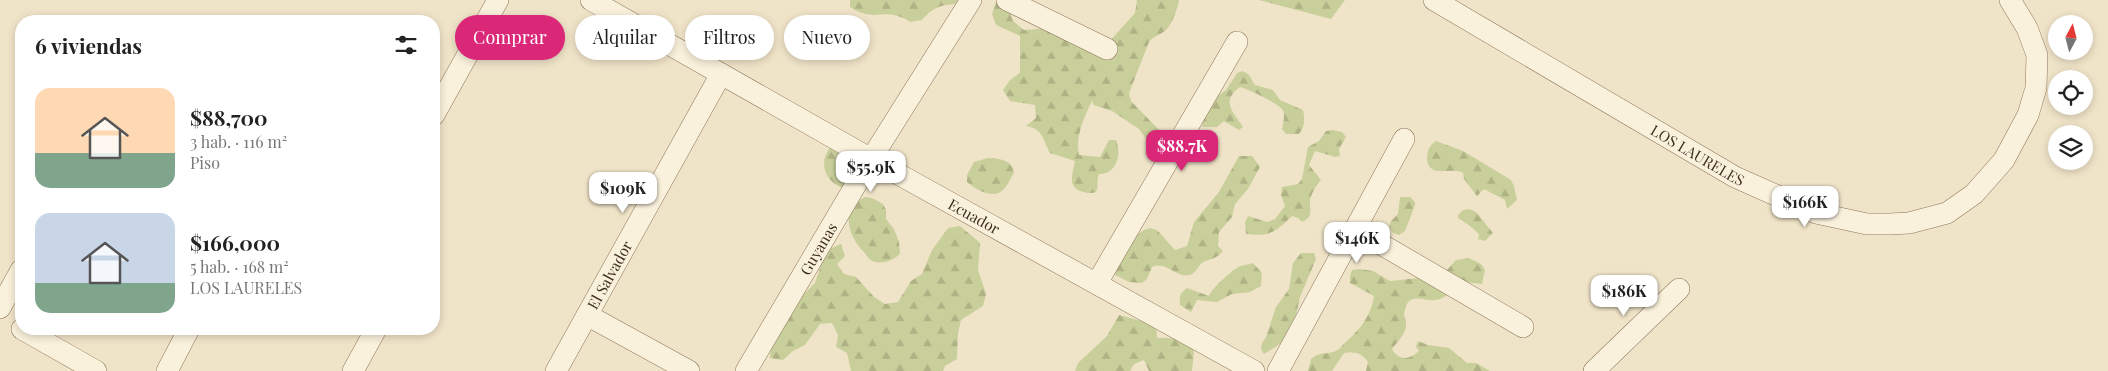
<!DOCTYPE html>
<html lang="es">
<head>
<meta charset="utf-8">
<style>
	body { margin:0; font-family:"Playfair Display",serif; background:#f6f6f6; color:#222; height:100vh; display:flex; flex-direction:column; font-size:19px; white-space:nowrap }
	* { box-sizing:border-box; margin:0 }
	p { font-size:16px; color:#767676 }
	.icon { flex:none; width:28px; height:28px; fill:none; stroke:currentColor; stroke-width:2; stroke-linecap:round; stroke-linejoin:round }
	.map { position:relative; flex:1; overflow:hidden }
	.details { position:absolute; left:15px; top:15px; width:425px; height:320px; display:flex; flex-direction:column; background:#fff; border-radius:20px; box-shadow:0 2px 8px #0003 }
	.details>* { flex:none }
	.top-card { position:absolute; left:455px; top:15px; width:475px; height:45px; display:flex; gap:10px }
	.needle { width:32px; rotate:7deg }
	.tools { position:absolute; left:2048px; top:15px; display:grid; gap:10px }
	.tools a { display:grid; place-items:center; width:45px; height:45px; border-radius:50%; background:#fff; box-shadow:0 2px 8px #0003; font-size:25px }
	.price { position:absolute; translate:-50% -42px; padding:0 11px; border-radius:10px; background:#fff; color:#222; font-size:16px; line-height:32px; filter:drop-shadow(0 1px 2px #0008) }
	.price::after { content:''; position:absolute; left:50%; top:30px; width:15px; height:11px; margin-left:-8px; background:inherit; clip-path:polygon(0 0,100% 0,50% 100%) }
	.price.selected { background:#db2777; color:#fff }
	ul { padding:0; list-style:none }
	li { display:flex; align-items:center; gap:15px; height:125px; padding:0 20px }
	li span { display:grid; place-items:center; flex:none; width:140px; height:100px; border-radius:15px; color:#555 }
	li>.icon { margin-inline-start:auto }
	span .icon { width:60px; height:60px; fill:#fffc; stroke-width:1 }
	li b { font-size:21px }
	h2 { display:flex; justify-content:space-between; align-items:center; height:60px; padding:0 20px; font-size:21px }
	.chip { padding:0 18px; border-radius:22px; background:#fff; box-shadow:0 2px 8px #0003; font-size:18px; line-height:45px }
	.chip.selected { background:#db2777; color:#fff }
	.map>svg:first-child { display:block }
	.forest { fill:url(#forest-firs) }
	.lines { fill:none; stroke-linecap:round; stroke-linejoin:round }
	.minor-casing { stroke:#8d765c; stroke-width:22 }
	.minor { stroke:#faf1dc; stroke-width:21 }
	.labels { text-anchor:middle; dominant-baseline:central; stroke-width:4.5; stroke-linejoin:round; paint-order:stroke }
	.street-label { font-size:15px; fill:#3d2e20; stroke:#f7eed8 }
</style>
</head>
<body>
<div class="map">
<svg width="2108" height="371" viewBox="0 0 2108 371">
	<defs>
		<pattern id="forest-firs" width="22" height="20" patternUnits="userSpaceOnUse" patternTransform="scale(1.25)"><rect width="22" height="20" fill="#c9cf9b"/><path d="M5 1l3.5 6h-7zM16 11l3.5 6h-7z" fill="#aeb285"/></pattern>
	</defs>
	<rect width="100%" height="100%" fill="#f0e4c8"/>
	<!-- forest -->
	<path class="forest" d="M850 0H958L955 4C940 5 932 8 922 20L910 22C885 5 875 24 850 7Z
		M997 0 1008 8 1013 21 1024 30 1050 28 1108 43 1135 13 1137 0H1179C1178 8 1172 24 1166 30 1160 35 1154 36 1149 42L1129 93 1131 101 1159 130 1160 137 1158 143H1152L1147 140 1139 129 1112 111 1094 105 1092 101C1084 117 1075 137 1079 155L1100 157 1109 140H1116C1122 154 1117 174 1099 174 1096 180 1099 185 1096 192 1090 194 1086 193 1080 191 1067 186 1073 172 1075 161L1050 153C1043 141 1044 129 1026 126L1036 118 1035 105 1010 101 1003 90 1010 80 1020 73V36L996 25 992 14Z
		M1259 0H1345L1331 19Z
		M1243 71 1249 75 1255 85 1273 90 1280 100 1303 110C1305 119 1305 127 1299 134H1286L1282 129C1283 123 1286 114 1282 109 1277 103 1248 89 1240 87 1221 101 1232 111 1243 127L1239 130 1224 121 1217 127H1202L1204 113 1215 98 1226 90 1237 73Z
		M1332 130 1342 132 1346 137 1339 149 1340 156 1335 157 1315 151 1309 165 1321 180C1317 184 1310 195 1310 202 1310 212 1313 217 1302 222L1298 218 1292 216C1276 232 1269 237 1246 234L1245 222 1248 216 1267 222 1275 219 1285 206 1281 195 1282 187 1298 184 1302 179 1308 147 1319 141 1326 131Z
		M1436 141 1463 151 1511 180 1514 186 1517 200 1507 209 1505 200 1484 189 1477 196 1464 179 1463 173C1451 166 1428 180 1427 158 1427 150 1430 145 1436 141Z
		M831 146 872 156 842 188C824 180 818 162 831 146Z
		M1239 156H1252L1260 167 1248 189 1235 204 1232 217 1219 232 1218 246 1223 251C1215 260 1212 258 1203 262 1199 265 1197 271 1192 274 1178 281 1167 260 1152 267L1147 279 1142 283 1129 282 1111 273 1121 245 1144 230 1150 228 1157 230 1175 250 1187 246 1194 222 1219 192Z
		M988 158C1000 159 1012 159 1014 173 1010 178 1008 186 1003 190 993 200 975 189 967 182V175L974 162Z
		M865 197 872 198 883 204 886 210V219L894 229 899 242 900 254C894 260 880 266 871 260 867 258 865 252 861 249 847 233 841 208 865 197Z
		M1400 197H1410L1415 202V205L1405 231 1399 235 1393 233 1389 227 1391 221 1398 214Z
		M1469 209 1476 212 1493 233 1485 241 1478 239 1479 235C1477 230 1463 221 1458 218V215L1463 210Z
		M960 226 980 243 978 270 986 294 983 306 961 320 958 333 957 359 945 366 943 371H851L847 353 836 347 838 335 832 323 820 324 805 345 793 351 783 360 770 358 771 345 797 301 815 283 823 259 829 249 841 244 845 256 837 264 844 274 856 277 874 297 885 304 898 302 911 281 922 274 932 250 948 228Z
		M1301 253H1314L1316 259 1300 297 1294 324 1283 342 1264 354 1261 349 1262 343 1266 337 1276 307 1289 289 1293 263Z
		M1469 258 1481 264 1485 270 1482 284 1464 282 1446 271 1456 260Z
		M1253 263 1262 273 1261 286 1250 292 1232 294 1217 302 1197 300 1191 312 1180 305C1179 297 1180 293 1187 288L1209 296C1211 289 1234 268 1241 266 1245 264 1249 265 1253 263Z
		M1359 269 1373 271 1390 281 1419 278 1450 293C1445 296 1441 300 1435 300 1421 302 1407 289 1404 315 1411 329 1400 339 1392 349 1399 361 1409 360 1419 351L1416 347 1418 341 1428 345 1449 348 1467 363H1476L1490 371H1366L1368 362C1362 353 1354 351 1344 353L1332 371H1308L1311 359C1320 351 1327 355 1336 351 1341 348 1344 343 1348 340 1362 327 1371 315 1374 296L1350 283V276L1352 270Z
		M1119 315 1156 325 1157 338C1171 337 1185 339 1194 351L1192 371H1149L1144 360 1134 364 1130 371H1075L1078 363 1107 336Z"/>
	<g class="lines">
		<!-- minor casing -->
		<g class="minor-casing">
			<g id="minor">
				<path id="s1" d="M591 0 871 159 1254 371"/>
				<path d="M1007 0 1107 49"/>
				<path id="s2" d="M1434 0 1735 177 1816 213 1867 224H1890L1909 223 1947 213 1974 194 2004 160 2028 115 2036 88 2037 55 2027 28 2010 0"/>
				<path d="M434 115 498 0"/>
				<path d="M1355 229 1523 327"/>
				<path d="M1097 283 1237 42"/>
				<path d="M0 308 21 270"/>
				<path d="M587 315 689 371"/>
				<path d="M22 329 96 371"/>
				<path d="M167 371 189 329"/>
				<path d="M353 371 376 329"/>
				<path id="s3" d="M556 371 721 74"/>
				<path id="s4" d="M746 371 871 159 971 0"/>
				<path d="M1278 371 1404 139"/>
				<path d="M1594 371 1679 289"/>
			</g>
		</g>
		<!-- minor -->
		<use href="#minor" class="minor"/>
	</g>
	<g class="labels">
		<!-- street labels -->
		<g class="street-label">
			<text stroke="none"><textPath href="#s2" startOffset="306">LOS LAURELES</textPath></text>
			<text stroke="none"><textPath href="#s1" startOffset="440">Ecuador</textPath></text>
			<text stroke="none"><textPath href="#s4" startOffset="142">Guyanas</textPath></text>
			<text stroke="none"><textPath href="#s3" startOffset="110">El Salvador</textPath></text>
		</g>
	</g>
</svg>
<div class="tools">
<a><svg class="needle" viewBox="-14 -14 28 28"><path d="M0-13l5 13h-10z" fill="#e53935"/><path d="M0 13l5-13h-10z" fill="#767676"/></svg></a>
<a><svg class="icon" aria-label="locate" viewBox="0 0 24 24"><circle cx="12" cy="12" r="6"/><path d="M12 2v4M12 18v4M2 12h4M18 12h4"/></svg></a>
<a><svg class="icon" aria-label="layers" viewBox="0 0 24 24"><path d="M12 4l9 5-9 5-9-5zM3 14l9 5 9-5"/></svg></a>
</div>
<b class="price selected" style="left:1182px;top:172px">$88.7K</b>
<b class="price" style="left:871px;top:193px">$55.9K</b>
<b class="price" style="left:623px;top:214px">$109K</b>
<b class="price" style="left:1805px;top:228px">$166K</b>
<b class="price" style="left:1357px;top:264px">$146K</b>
<b class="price" style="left:1624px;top:317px">$186K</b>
<div class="top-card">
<a class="chip selected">Comprar</a>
<a class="chip">Alquilar</a>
<a class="chip">Filtros</a>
<a class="chip">Nuevo</a>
</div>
<section class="details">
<h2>6 viviendas<svg class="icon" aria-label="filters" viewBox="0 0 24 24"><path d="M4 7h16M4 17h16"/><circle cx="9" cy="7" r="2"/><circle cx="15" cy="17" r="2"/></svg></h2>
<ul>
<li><span style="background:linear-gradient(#ffd9b3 65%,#7fa58c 0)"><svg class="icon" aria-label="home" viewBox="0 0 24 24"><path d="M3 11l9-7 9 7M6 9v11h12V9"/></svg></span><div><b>$88,700</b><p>3 hab. · 116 m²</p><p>Piso</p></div></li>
<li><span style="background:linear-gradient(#c9d6e8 70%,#7fa58c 0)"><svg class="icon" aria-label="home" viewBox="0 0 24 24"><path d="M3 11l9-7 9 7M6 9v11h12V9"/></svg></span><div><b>$166,000</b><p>5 hab. · 168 m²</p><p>LOS LAURELES</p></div></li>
</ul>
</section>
</div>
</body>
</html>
